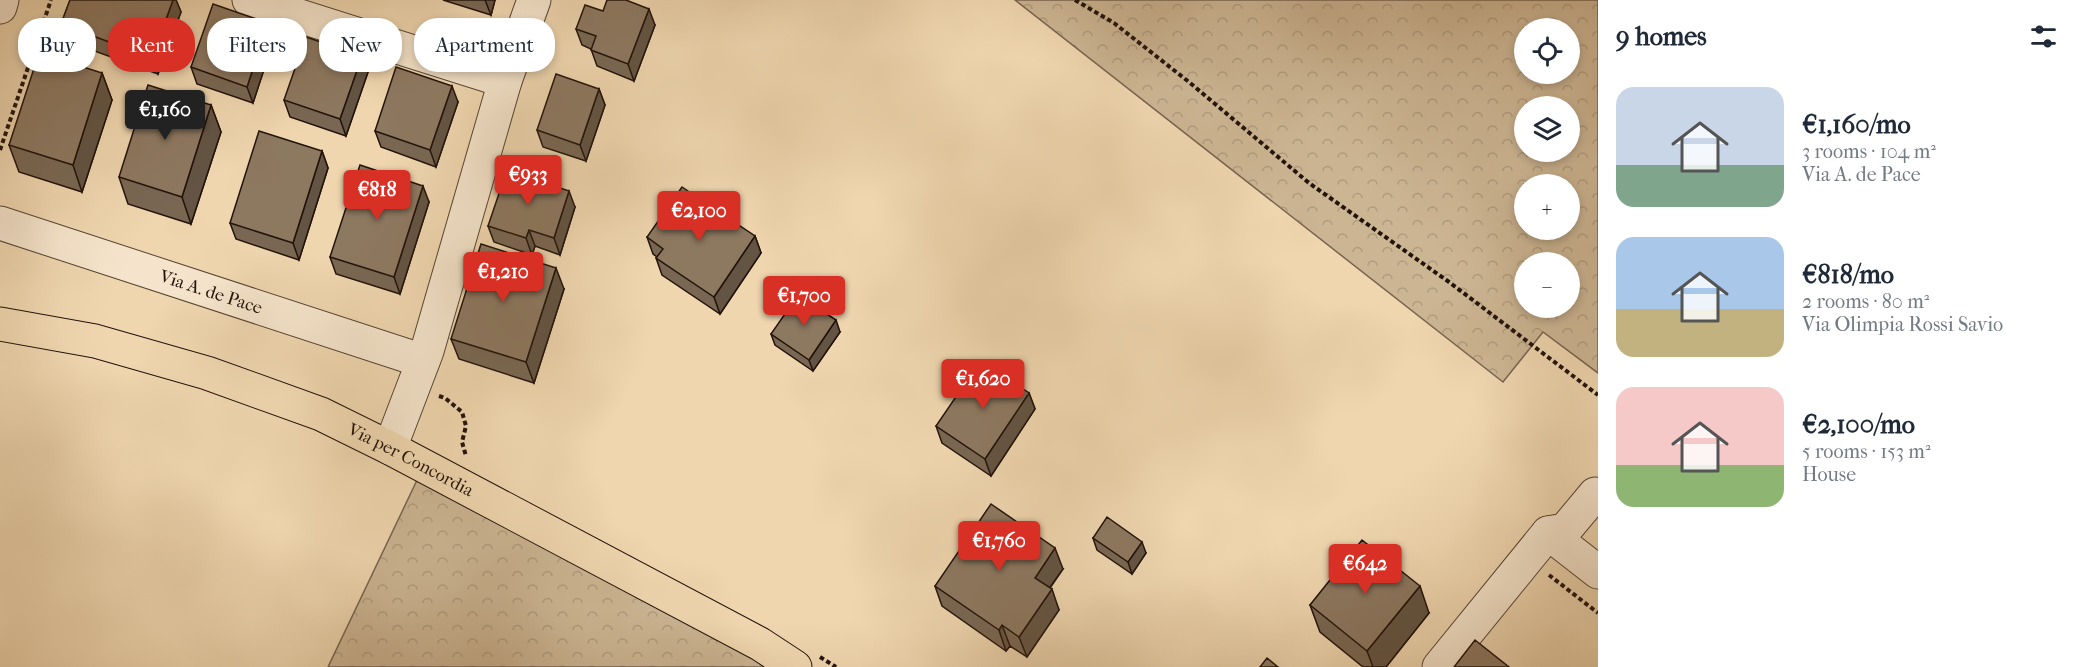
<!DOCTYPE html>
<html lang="en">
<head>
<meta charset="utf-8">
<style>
	body { margin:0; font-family:"IM FELL French Canon",serif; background:#f2f2f3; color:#1f2937; height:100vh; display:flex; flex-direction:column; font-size:22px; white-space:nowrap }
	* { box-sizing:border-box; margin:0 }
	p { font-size:20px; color:#747a83 }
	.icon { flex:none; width:33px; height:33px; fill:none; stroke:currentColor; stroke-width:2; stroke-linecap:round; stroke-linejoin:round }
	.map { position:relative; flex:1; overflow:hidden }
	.panel { display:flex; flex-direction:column; background:#fff; width:480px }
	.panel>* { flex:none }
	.top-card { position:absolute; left:18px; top:18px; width:570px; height:54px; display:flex; gap:12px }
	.tools { position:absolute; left:1514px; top:18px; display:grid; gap:12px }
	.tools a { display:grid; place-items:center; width:66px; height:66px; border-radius:50%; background:#fff; box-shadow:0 3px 9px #0003; font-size:30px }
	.price { position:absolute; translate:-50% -51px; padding:0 14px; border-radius:6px; background:#d93025; color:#fff; font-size:20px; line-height:39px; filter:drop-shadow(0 2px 3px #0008) }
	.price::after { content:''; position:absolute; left:50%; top:36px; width:18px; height:14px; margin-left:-9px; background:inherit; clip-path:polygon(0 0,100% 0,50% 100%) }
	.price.active { background:#222; color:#fff }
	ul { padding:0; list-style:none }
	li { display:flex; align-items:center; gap:18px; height:150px; padding:0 18px }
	li span { display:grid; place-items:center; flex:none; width:168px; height:120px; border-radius:18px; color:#555 }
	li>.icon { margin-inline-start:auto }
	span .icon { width:72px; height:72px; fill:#fffc; stroke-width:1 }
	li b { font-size:26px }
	h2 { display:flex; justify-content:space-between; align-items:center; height:72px; padding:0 18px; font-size:26px }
	.chip { padding:0 21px; border-radius:24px; background:#fff; box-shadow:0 3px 9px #0003; font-size:21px; line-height:54px }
	.chip.active { background:#d93025; color:#fff }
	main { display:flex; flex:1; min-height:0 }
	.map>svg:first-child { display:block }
	.forest { fill:url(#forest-crowns); stroke:#77644f; stroke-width:1.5; fill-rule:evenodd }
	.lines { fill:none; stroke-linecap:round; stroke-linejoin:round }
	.minor-casing { stroke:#554434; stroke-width:35 }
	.major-casing { stroke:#22130b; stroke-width:35 }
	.path { stroke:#22130b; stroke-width:4; stroke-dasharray:4.5 3; stroke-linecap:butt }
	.minor { stroke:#f5e4cb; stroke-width:33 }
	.major { stroke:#efd6af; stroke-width:33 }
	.wall { fill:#796753; stroke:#22130b; stroke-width:1.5 }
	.shaded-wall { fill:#635443; stroke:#22130b; stroke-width:1.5 }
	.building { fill:#8d7860; stroke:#22130b; stroke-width:1.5 }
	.labels { text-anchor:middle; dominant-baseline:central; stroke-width:5; stroke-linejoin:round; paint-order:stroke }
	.street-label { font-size:18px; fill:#22130b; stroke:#f5e4cb }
</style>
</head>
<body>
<main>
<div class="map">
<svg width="1598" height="667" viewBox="0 0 1598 667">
	<defs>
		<pattern id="forest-crowns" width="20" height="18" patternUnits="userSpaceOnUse" patternTransform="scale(1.5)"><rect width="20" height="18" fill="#ccb593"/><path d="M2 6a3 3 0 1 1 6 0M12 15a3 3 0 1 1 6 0" fill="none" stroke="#af9b7d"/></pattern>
	</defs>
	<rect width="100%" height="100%" fill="#efd6af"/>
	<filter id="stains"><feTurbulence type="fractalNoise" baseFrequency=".00333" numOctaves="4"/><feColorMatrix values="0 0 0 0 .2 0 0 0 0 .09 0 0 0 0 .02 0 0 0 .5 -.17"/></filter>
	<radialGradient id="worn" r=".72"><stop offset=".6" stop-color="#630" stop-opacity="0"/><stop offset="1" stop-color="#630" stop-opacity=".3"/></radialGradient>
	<!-- forest -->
	<path class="forest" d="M1015 0H1598V373L1543 332 1503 382ZM1524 28H1569V74H1524ZM1524 106H1569V152H1524ZM1524 184H1569V230H1524ZM1569 262V308H1524V262Z
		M419 476 774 667H328Z"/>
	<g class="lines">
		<!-- minor casing -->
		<g class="minor-casing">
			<g id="minor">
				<path d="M249 0 505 81"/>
				<path d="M0 7 2 0"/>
				<path id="s1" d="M0 223 423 361"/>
				<path d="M390 448 427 351 505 81 534 0"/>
				<path d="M1548 533 1598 572"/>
				<path d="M1439 667 1548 533 1565 530 1595 494 1598 496"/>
			</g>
		</g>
		<!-- major casing -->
		<g class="major-casing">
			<g id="major">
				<path id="s2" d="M0 324 95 341 207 373 321 414 390 448 760 644 795 667"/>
			</g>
		</g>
		<!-- path -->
		<path class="path" d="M1075 0 1114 23 1189 82 1309 183 1449 282 1598 395
			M0 150 51 0
			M439 396 445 398 462 412 466 426 462 442 466 456
			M1549 575 1598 613
			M820 657 836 667"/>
		<!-- minor -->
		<use href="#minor" class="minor"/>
		<!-- major -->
		<use href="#major" class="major"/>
	</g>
	<!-- wall -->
	<path class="wall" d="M70 0H176L181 12 158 74 67 41 61 24Z
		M443 0H495L491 15Z
		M603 11 655 25 634 81 597 66 591 49 582 45 576 29Z
		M274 39 253 103 197 84 191 67Z
		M362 56 368 72 346 136 290 117 284 100Z
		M102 73 112 100 82 192 19 172 9 145Z
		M599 89 605 105 586 161 543 147 537 130Z
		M458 102 436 167 381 147 375 131Z
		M211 105 221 132 191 224 128 204 119 177Z
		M322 151 328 168 299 260 236 239 230 223Z
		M429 202 400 294 336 274 330 257Z
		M575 207 560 255 535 246 532 255 494 242 488 226Z
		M755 236 761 253 720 314 662 275 656 258 657 257 653 254 647 237Z
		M564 289 534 383 459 359 451 339Z
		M840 332 813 371 775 345 771 334Z
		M1029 393 1035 409 991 476 942 443 936 426Z
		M1093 538 1146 553 1132 574 1097 550Z
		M1063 569 1050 588 1059 610 1027 657 1010 646 1006 651 942 606 935 586Z
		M1310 605 1429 613 1386 667H1363L1320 632Z"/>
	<!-- shaded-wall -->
	<path class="shaded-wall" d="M173 0H176L181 12 158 74 152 58Z
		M485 0H495L491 15Z
		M649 9 655 25 634 81 628 64Z
		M268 23 274 39 253 103 247 87Z
		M362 56 368 72 346 136 340 119Z
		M102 73 112 100 82 192 73 165Z
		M452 86 458 102 436 167 430 150Z
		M599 89 605 105 586 161 580 145Z
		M211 105 221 132 191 224 182 197Z
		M322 151 328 168 299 260 293 243Z
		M423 186 429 202 400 294 394 277Z
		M569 191 575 207 560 255 554 238Z
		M529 230 535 246 532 255 526 238Z
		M755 236 761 253 720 314 714 297Z
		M556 268 564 289 534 383 526 362Z
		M836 320 840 332 813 371 809 360Z
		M1029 393 1035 409 991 476 985 459Z
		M1142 542 1146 553 1132 574 1128 562Z
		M1055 548 1063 569 1042 598 1035 578Z
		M1420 586 1429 613 1386 667H1373L1367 651Z
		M1052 589 1059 610 1027 657 1019 637Z
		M1002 625 1010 646 1006 651 999 630Z"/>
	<!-- building -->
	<path class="building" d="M70 0H173L152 58 61 24Z
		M607 0H626L649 9 628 64 591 50 596 36 576 29 585 5 603 11Z
		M213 4 268 23 247 87 191 67Z
		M306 37 362 56 340 119 284 100Z
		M39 53 102 73 73 165 9 145Z
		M396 67 452 86 430 150 375 131Z
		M556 74 599 89 580 145 537 130Z
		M148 85 211 105 182 197 119 177Z
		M259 131 322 151 293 243 230 223Z
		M360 165 423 186 394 277 330 257Z
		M507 170 569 191 554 238 529 230 526 238 488 226Z
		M682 187 755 236 714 297 656 258 663 249 647 237Z
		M481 244 556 268 526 362 451 339Z
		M798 295 836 320 809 360 771 334Z
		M981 360 1029 393 985 459 936 426Z
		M991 504 1055 548 1035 578 1052 589 1019 637 1002 625 999 630 935 586Z
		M1107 517 1142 542 1128 562 1093 538Z
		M1362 540 1420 586 1367 651 1310 605Z
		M1475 640 1509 667H1454Z
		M1267 658 1278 667H1260Z"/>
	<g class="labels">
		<!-- street labels -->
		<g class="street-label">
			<text stroke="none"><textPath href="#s1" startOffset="222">Via A. de Pace</textPath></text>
			<text stroke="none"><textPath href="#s2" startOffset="435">Via per Concordia</textPath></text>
		</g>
	</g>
	<rect width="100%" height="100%" filter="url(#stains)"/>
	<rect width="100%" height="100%" fill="url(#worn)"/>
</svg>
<div class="tools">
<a><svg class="icon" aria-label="locate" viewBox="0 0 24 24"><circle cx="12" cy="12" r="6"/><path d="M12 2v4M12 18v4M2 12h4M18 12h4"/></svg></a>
<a><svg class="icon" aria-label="layers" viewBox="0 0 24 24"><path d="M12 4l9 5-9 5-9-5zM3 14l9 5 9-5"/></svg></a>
<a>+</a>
<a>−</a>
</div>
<b class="price active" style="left:165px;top:141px">€1,160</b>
<b class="price" style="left:528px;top:206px">€933</b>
<b class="price" style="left:377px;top:221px">€818</b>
<b class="price" style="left:699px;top:242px">€2,100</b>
<b class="price" style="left:503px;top:303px">€1,210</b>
<b class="price" style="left:804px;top:327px">€1,700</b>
<b class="price" style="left:983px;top:410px">€1,620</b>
<b class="price" style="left:999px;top:572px">€1,760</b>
<b class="price" style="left:1365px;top:595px">€642</b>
<div class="top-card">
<a class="chip">Buy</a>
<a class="chip active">Rent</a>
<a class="chip">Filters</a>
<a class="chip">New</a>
<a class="chip">Apartment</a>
</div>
</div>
<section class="panel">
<h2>9 homes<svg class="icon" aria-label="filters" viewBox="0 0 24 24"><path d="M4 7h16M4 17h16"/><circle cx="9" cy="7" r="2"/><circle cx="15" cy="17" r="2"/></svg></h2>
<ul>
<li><span style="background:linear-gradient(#c9d6e8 65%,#7fa58c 0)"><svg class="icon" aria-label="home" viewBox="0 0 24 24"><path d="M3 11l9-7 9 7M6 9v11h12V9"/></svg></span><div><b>€1,160/mo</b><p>3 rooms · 104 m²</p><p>Via A. de Pace</p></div></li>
<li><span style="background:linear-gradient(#a9c7e8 60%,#c2b280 0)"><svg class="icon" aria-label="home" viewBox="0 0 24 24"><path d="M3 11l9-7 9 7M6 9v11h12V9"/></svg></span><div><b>€818/mo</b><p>2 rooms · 80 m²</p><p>Via Olimpia Rossi Savio</p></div></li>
<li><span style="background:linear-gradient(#f6c9c9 65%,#8fb573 0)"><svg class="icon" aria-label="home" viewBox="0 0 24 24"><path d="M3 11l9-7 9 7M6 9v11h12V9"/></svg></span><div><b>€2,100/mo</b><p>5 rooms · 153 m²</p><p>House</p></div></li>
</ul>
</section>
</main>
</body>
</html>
